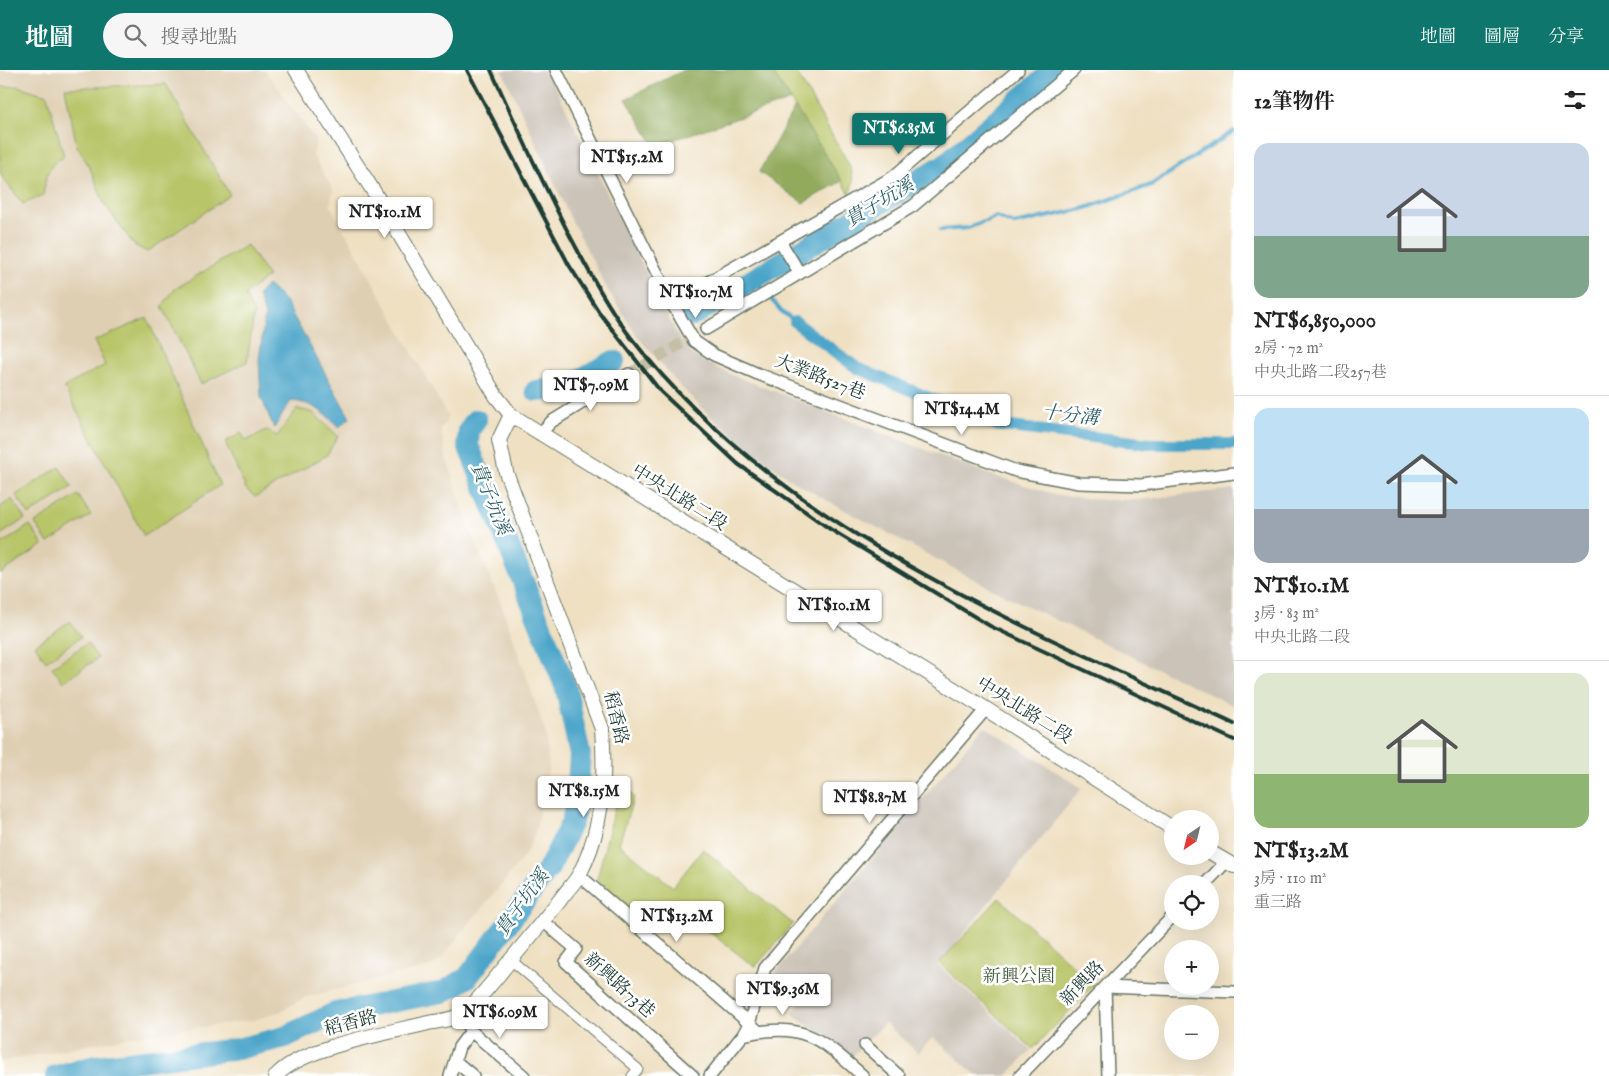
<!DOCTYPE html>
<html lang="zh-TW">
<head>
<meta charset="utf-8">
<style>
	body { margin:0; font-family:"IM FELL English","Noto Serif TC",serif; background:#f6f6f6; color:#222; height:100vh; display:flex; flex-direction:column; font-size:19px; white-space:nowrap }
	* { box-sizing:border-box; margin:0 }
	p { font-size:16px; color:#767676 }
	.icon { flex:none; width:28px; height:28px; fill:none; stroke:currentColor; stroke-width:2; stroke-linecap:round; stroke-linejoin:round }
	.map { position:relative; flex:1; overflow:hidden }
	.details { display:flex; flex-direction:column; background:#fff; width:375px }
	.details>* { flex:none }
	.needle { width:32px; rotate:215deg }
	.fabs { position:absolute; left:1164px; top:740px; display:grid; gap:10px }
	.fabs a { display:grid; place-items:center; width:55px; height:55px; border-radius:50%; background:#fff; box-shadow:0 5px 20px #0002; font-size:25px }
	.price { position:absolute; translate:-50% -42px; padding:0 11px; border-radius:5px; background:#fff; color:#222; font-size:16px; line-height:32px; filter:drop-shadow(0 1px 2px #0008) }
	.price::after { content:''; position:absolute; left:50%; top:30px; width:15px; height:11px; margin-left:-8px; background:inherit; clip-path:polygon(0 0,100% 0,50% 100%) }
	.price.current { background:#0f766e; color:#fff }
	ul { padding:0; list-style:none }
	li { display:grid; align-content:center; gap:10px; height:265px; padding:0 20px }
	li+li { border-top:1px solid #e0e0e0 }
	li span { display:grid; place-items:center; height:155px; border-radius:15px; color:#555 }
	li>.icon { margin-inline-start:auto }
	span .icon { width:90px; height:90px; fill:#fffc; stroke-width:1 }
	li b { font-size:21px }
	h2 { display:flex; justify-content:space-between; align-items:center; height:60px; padding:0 20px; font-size:21px }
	header { display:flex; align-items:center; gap:30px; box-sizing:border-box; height:70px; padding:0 25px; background:#0f766e; color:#fff }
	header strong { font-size:24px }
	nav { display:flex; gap:28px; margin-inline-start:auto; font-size:18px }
	.search { width:350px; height:45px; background:#f6f6f6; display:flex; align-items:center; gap:12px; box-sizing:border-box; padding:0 18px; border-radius:28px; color:#767676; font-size:19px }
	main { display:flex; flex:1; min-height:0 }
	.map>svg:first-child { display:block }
	.built { fill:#dfcfb2 }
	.industrial { fill:#cbc3b8 }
	.green { fill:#b8c567; stroke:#6c814e }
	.forest { fill:#92aa5c; stroke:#587448 }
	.water { fill:#4ca5c9; stroke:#36717e }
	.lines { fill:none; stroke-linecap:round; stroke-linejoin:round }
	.stream { stroke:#4ca5c9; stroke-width:4 }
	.canal { stroke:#4ca5c9; stroke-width:12 }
	.river { stroke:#4ca5c9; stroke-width:22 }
	.minor-tunnel { stroke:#c5bfa6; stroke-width:11; stroke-dasharray:11 5.5; stroke-linecap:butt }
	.pedestrian-casing { stroke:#687666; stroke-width:11 }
	.minor-casing { stroke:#687666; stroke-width:14 }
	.tertiary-casing { stroke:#687666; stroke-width:16 }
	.pedestrian { stroke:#fff; stroke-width:9 }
	.minor { stroke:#fff; stroke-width:11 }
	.tertiary { stroke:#fff; stroke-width:14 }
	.rail { stroke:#1f3d34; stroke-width:4 }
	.minor-bridge-casing { stroke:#687666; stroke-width:14; stroke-linecap:butt }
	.minor-bridge { stroke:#fff; stroke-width:11 }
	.labels { text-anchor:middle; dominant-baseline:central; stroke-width:5; stroke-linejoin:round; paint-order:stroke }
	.street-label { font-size:18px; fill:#1f3d34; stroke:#fff }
	.park-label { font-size:18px; fill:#455f41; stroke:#fff }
	.water-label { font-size:19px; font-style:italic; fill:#2f6168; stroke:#fff }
</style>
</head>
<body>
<header>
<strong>地圖</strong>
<div class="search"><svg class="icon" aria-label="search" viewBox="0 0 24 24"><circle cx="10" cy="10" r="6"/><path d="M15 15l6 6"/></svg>搜尋地點</div>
<nav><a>地圖</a><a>圖層</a><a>分享</a></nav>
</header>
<main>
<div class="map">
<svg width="1234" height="1006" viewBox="0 0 1234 1006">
	<rect width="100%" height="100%" fill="#fff"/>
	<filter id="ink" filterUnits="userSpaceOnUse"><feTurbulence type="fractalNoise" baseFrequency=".02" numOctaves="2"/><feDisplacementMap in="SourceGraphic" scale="10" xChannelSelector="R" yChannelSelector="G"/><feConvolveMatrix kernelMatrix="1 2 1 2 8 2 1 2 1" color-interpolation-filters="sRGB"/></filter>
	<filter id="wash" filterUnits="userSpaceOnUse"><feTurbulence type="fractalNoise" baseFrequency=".0096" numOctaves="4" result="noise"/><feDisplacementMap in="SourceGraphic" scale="20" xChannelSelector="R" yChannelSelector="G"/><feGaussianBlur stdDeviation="1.12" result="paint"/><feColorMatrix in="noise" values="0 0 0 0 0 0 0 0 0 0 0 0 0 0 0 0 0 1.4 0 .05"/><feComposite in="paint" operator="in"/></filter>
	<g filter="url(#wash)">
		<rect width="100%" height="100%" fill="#efe0c2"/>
		<!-- built -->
		<path class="built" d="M0 0H265L316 71 313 85 333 120 330 135 448 347 441 359 445 384 467 452 503 539 545 661 549 696 534 767 523 788 438 892 429 897 306 927 279 942 255 950 140 965 0 992Z"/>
		<!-- industrial -->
		<path class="industrial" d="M502 0H547L677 265 692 284 709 294 732 305 988 404 1057 425 1104 430H1139L1234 419V636L994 520 839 437 796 413 748 378 711 347 680 316 637 266 608 220 570 147Z
			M984 656 1082 718 938 895 1031 980 1007 1006H977L933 967 918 983 885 953 850 988 792 943 803 929 775 903Z"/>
		<!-- green -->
		<path class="green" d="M771 0H795L851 98 853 112 850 124Z
			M166 14 230 125 147 182 134 175 104 133 90 98 77 76 65 18Z
			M18 16 47 25 64 86C47 94 46 108 43 126L23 134 0 104V17Z
			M247 175 268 206 245 225 254 244 247 292 201 314 162 236 175 219Z
			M147 248 220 415 144 466 64 317 105 295 94 271Z
			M297 339 312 342 338 366 327 385 255 427 246 419 225 372 241 363 246 371 266 360 277 366Z
			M59 397 72 417 29 445 16 425Z
			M78 425 91 445 48 473 35 453Z
			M12 429 25 449 0 465V437Z
			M30 455 43 475 0 504V475Z
			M70 551 81 567 46 591 35 575Z
			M87 573 98 588 63 612 52 597Z
			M621 712 634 727 619 774 673 817 703 779 793 854 755 897 669 831 651 857 597 809Z
			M999 828 1094 915 1033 979 939 893Z"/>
		<!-- forest -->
		<path class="forest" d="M684 0H771L791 30 655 76 626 29Z
			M795 37 842 111 803 133 759 102Z"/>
		<!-- water -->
		<path class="water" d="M267 215 285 231 350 348 339 357C324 342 312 332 291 331L274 358 261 327 259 290 265 245 258 225Z"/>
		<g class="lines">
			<!-- stream -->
			<path class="stream" d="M940 160 968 158 996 147 1014 154 1083 139 1151 115 1234 61
				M754 209 781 241 795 252
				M548 800 554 801"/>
			<!-- canal -->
			<path class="canal" d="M795 252 857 298 995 355 1149 374H1234"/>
			<!-- river -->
			<path class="river" d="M692 246 944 95 1054 0
				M536 321 565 318 614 291
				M56 1006 96 996 237 979 285 967 335 943 443 922 467 908 549 798 572 752 577 728 580 685 566 618 468 375 469 360 476 350"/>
		</g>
	</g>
	<g filter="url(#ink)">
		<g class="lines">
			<!-- minor-tunnel -->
			<path class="minor-tunnel" d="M629 304 706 259"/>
			<!-- pedestrian casing -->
			<g class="pedestrian-casing">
				<path id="pedestrian" d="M511 890 638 999 632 1006"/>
			</g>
			<!-- minor casing -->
			<g class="minor-casing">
				<path id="minor" d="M556 0 675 239
					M780 171 799 202
					M671 233 893 107 1018 0
					M706 259 913 136 1074 0
					M694 271 714 285 758 304 1016 401 1079 413 1141 415 1234 403
					M540 364 551 352 629 304
					M579 805 758 961
					M1205 814 1226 792
					M543 851 576 879 566 892 693 1006
					M461 945 471 961 524 1006
					M743 965 749 954 765 898 986 639
					M865 975 899 1006
					M455 991 473 1006
					M450 1006 459 977 471 961
					M710 1006 743 965C803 951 820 968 863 1006
					M1020 1006 1172 847
					M1108 1006 1105 917 1234 922"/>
			</g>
			<!-- tertiary casing -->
			<g class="tertiary-casing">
				<path id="tertiary" d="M296 0 374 122 496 326 511 345 978 634 1172 758
					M1210 782 1234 796
					M276 1006C300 977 390 963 428 953 438 951 452 950 461 945 473 938 499 904 509 892 526 872 543 851 560 830 566 821 575 813 580 803 603 759 606 708 602 659L506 402 499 370 511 345"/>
			</g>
			<!-- pedestrian -->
			<use href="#pedestrian" class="pedestrian"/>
			<!-- minor -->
			<use href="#minor" class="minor"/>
			<!-- tertiary -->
			<use href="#tertiary" class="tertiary"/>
			<!-- rail -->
			<path class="rail" d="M467 0 569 195 601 245 661 322 738 394 830 459 990 556 1234 670
				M491 0C519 61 546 122 578 181 594 211 611 242 632 269 780 459 1021 555 1234 654"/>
			<!-- minor-bridge casing -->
			<g class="minor-bridge-casing">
				<path id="minor-bridge" d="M676 240 694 271"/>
			</g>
			<!-- minor-bridge -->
			<use href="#minor-bridge" class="minor-bridge"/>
		</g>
	</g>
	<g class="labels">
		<!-- street labels -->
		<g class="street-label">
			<text transform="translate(820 308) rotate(21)">大業路527巷</text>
			<text transform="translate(679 428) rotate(32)">中央北路二段</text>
			<text transform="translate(1024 641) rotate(32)">中央北路二段</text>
			<text transform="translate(615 648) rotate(77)">稻香路</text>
			<text transform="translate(1083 914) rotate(-46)">新興路</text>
			<text transform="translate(619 916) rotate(42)">新興路73巷</text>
			<text transform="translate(351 954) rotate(-15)">稻香路</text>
		</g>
		<!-- park labels -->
		<g class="park-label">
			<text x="1019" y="907">新興公園</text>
		</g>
		<!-- water labels -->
		<g class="water-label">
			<text transform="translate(880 133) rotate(-31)">貴子坑溪</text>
			<text transform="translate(1070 346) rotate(7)">十分溝</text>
			<text transform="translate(490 429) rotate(68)">貴子坑溪</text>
			<text transform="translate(523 833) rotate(-54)">貴子坑溪</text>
		</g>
	</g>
</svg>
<div class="fabs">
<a><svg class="needle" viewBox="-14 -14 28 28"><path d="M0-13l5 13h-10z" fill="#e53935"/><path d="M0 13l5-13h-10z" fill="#767676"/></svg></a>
<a><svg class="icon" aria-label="locate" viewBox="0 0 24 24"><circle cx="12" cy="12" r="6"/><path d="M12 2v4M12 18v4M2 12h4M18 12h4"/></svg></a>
<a>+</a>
<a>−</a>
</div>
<b class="price current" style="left:899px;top:85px">NT$6.85M</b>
<b class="price" style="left:627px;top:114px">NT$15.2M</b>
<b class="price" style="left:385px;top:169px">NT$10.1M</b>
<b class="price" style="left:696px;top:249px">NT$10.7M</b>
<b class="price" style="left:591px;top:342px">NT$7.09M</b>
<b class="price" style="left:962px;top:366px">NT$14.4M</b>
<b class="price" style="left:834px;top:562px">NT$10.1M</b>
<b class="price" style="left:584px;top:748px">NT$8.15M</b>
<b class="price" style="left:870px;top:754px">NT$8.87M</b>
<b class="price" style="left:677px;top:873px">NT$13.2M</b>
<b class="price" style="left:783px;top:946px">NT$9.36M</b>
<b class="price" style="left:500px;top:969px">NT$6.09M</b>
</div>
<section class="details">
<h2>12筆物件<svg class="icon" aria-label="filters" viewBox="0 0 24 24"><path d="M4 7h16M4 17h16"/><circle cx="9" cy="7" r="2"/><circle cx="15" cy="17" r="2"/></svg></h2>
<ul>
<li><span style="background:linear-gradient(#c9d6e8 60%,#7fa58c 0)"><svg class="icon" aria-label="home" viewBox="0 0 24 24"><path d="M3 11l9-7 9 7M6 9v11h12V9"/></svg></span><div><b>NT$6,850,000</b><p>2房 · 72 m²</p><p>中央北路二段257巷</p></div></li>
<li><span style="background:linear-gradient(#bfe0f5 65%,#9aa5b1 0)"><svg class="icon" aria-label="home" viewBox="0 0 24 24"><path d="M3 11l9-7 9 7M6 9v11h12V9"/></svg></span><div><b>NT$10.1M</b><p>3房 · 83 m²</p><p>中央北路二段</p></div></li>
<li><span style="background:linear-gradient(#dfe7d0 65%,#8fb573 0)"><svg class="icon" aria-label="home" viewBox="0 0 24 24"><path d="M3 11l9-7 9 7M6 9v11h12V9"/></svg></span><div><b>NT$13.2M</b><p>3房 · 110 m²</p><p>重三路</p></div></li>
</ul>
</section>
</main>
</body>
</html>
